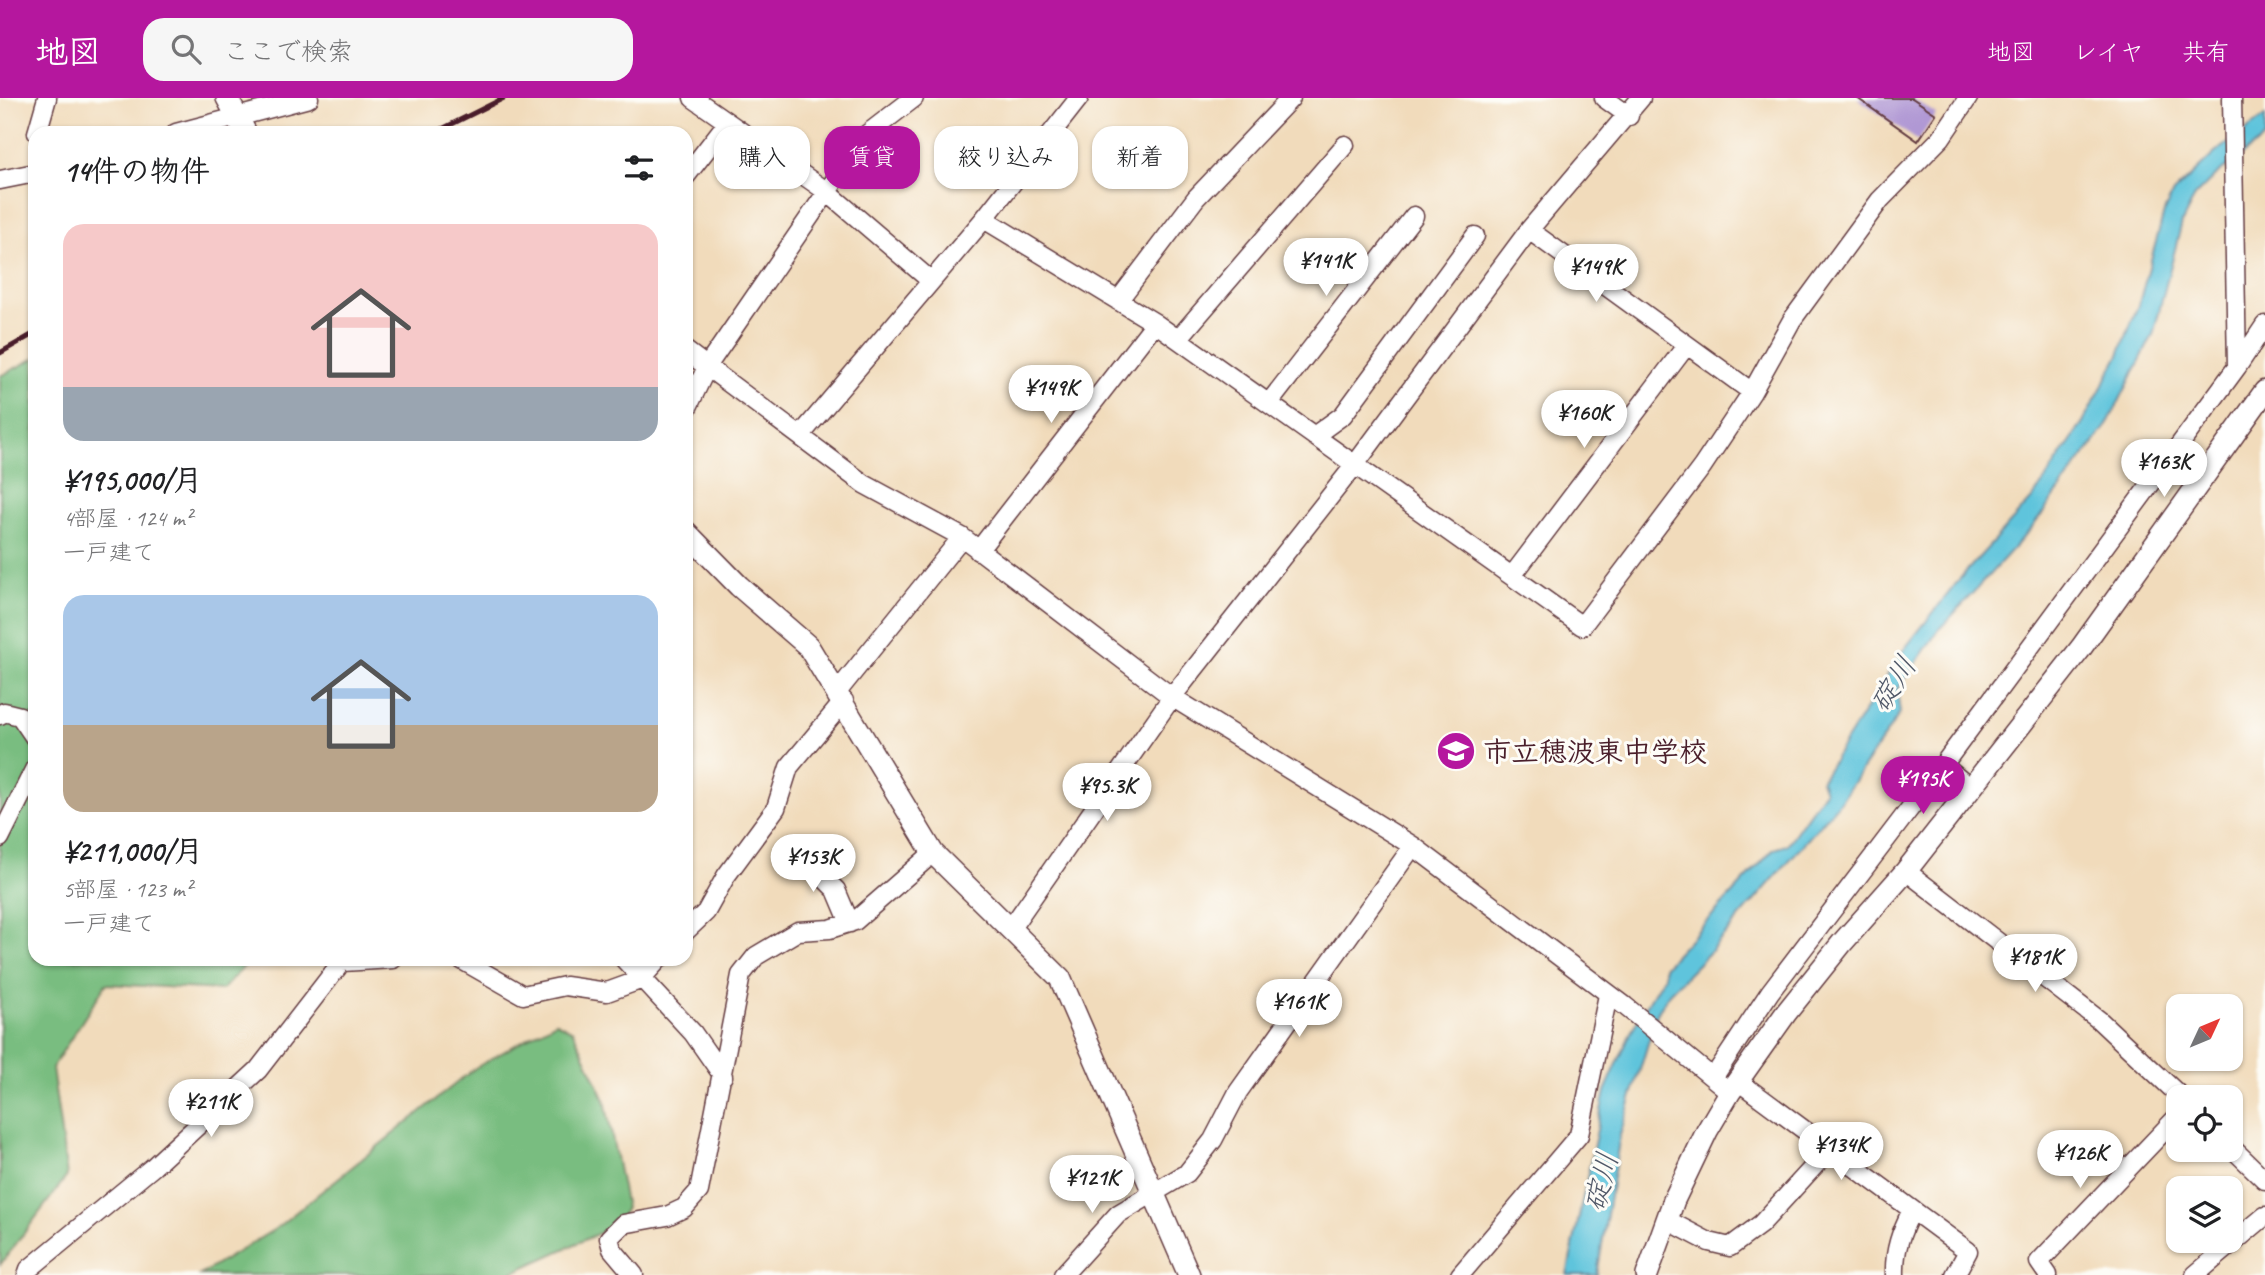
<!DOCTYPE html>
<html lang="ja">
<head>
<meta charset="utf-8">
<style>
	body { margin:0; font-family:Caveat,"Klee One",sans-serif; background:#f6f6f6; color:#202124; height:100vh; display:flex; flex-direction:column; font-size:26px; white-space:nowrap }
	* { box-sizing:border-box; margin:0 }
	p { font-size:23px; color:#757577 }
	.icon { flex:none; width:38px; height:38px; fill:none; stroke:currentColor; stroke-width:2; stroke-linecap:round; stroke-linejoin:round }
	.map { position:relative; flex:1; overflow:hidden }
	.details { position:absolute; left:28px; top:28px; width:665px; height:840px; display:flex; flex-direction:column; background:#fff; border-radius:21px; box-shadow:0 2px 5px #0004 }
	.details>* { flex:none }
	.guide { position:absolute; left:714px; top:28px; width:665px; height:63px; display:flex; gap:14px }
	.needle { width:46px; rotate:46deg }
	.fabs { position:absolute; left:2166px; top:896px; display:grid; gap:14px }
	.fabs a { display:grid; place-items:center; width:77px; height:77px; border-radius:14px; background:#fff; box-shadow:0 2px 5px #0004; font-size:35px }
	.price { position:absolute; translate:-50% -60px; padding:0 16px; border-radius:24px; background:#fff; color:#222; font-size:23px; line-height:46px; filter:drop-shadow(0 2px 4px #0008) }
	.price::after { content:''; position:absolute; left:50%; top:42px; width:21px; height:16px; margin-left:-10px; background:inherit; clip-path:polygon(0 0,100% 0,50% 100%) }
	.price.selected { background:#b5179e; color:#fff }
	ul { padding:0; list-style:none }
	li { display:grid; align-content:center; gap:14px; height:371px; padding:0 35px }
	li span { display:grid; place-items:center; height:217px; border-radius:21px; color:#555 }
	li>.icon { margin-inline-start:auto }
	span .icon { width:126px; height:126px; fill:#fffc; stroke-width:1 }
	li b { font-size:30px }
	h2 { display:flex; justify-content:space-between; align-items:center; height:84px; padding:0 35px; font-size:30px }
	.chip { padding:0 24px; border-radius:21px; background:#fff; box-shadow:0 2px 5px #0004; font-size:24px; line-height:63px }
	.chip.selected { background:#b5179e; color:#fff }
	header { display:flex; align-items:center; gap:42px; box-sizing:border-box; height:98px; padding:0 35px; background:#b5179e; color:#fff }
	header strong { font-size:33px }
	nav { display:flex; gap:38px; margin-inline-start:auto; font-size:24px }
	.search { width:490px; height:63px; background:#f6f6f6; display:flex; align-items:center; gap:18px; box-sizing:border-box; padding:0 24px; border-radius:21px; color:#757577; font-size:26px }
	.map>svg:first-child { display:block }
	.forest { fill:#79bd80; stroke:#626e56; stroke-width:2 }
	.water { fill:#5fc4dc; stroke:#547284; stroke-width:2 }
	.building { fill:#b098d4 }
	.lines { fill:none; stroke-linecap:round; stroke-linejoin:round }
	.minor-casing { stroke:#633b41; stroke-width:21 }
	.tertiary-casing { stroke:#633b41; stroke-width:24 }
	.minor { stroke:#fff; stroke-width:18 }
	.tertiary { stroke:#fff; stroke-width:21 }
	.rail { stroke:#4a1f2b; stroke-width:5 }
	.labels { text-anchor:middle; dominant-baseline:central; stroke-width:6; stroke-linejoin:round; paint-order:stroke }
	.poi-label { font-size:28px; font-weight:bold; fill:#4a1f2b; stroke:#fdfcf7; text-anchor:start }
	.water-label { font-size:30px; font-style:italic; fill:#515969; stroke:#fdfcf7 }
</style>
</head>
<body>
<header>
<strong>地図</strong>
<div class="search"><svg class="icon" aria-label="search" viewBox="0 0 24 24"><circle cx="10" cy="10" r="6"/><path d="M15 15l6 6"/></svg>ここで検索</div>
<nav><a>地図</a><a>レイヤ</a><a>共有</a></nav>
</header>
<div class="map">
<svg width="2265" height="1177" viewBox="0 0 2265 1177">
	<rect width="100%" height="100%" fill="#fdfcf7"/>
	<filter id="ink" filterUnits="userSpaceOnUse"><feTurbulence type="fractalNoise" baseFrequency=".0143" numOctaves="2"/><feDisplacementMap in="SourceGraphic" scale="14" xChannelSelector="R" yChannelSelector="G"/><feConvolveMatrix kernelMatrix="1 2 1 2 8 2 1 2 1" color-interpolation-filters="sRGB"/></filter>
	<filter id="wash" filterUnits="userSpaceOnUse"><feTurbulence type="fractalNoise" baseFrequency=".00686" numOctaves="4" result="noise"/><feDisplacementMap in="SourceGraphic" scale="28" xChannelSelector="R" yChannelSelector="G"/><feGaussianBlur stdDeviation="1.57" result="paint"/><feColorMatrix in="noise" values="0 0 0 0 0 0 0 0 0 0 0 0 0 0 0 0 0 1.4 0 .05"/><feComposite in="paint" operator="in"/></filter>
	<g filter="url(#wash)">
		<rect width="100%" height="100%" fill="#f1dbbb"/>
		<!-- forest -->
		<path class="forest" d="M35 260V861H251L222 892 106 886 52 970 67 1078 0 1167V278Z
			M556 924 573 933 605 1002 626 1110 615 1128 507 1177H200L275 1131 475 970Z"/>
		<!-- water -->
		<path class="water" d="M2265 18V39L2214 79 2195 98 2182 124 2153 237 2107 327 2031 431 1938 533 1897 592 1900 615 1840 704 1708 856 1669 895 1657 916 1620 1037 1597 1177H1567L1605 993 1633 930 1664 878V869L1774 751 1787 747 1825 693 1821 682 1902 554 1963 477 2033 400 2082 326 2119 257 2140 202 2165 111 2173 95 2215 55Z"/>
		<g id="blocks">
			<!-- building -->
			<path class="building" d="M1857 0H1912L1936 16 1918 43Z"/>
		</g>
	</g>
	<g filter="url(#ink)">
		<use href="#blocks" fill-opacity="0" stroke="#633b41" stroke-width="2"/>
		<g class="lines">
			<!-- minor casing -->
			<g class="minor-casing">
				<path id="minor" d="M693 0 826 93 930 182
					M1604 0 1629 18
					M37 35 47 0
					M176 35 309 0
					M686 78 727 25
					M0 82 35 75
					M984 121 1155 225 1582 528 1702 369 1752 294
					M1529 132 1752 294 1792 222 1880 102 1941 40 1968 0
					M1118 203 1196 100 1291 0
					M1178 241 1345 47
					M686 253 864 386 962 439 1172 599 1413 748 1625 908 1730 994
					M2237 269 2265 227
					M1269 305 1414 118
					M686 313 708 267 866 37 914 0
					M800 338 984 121 1079 0
					M1314 338 1343 317 1475 138
					M978 453 1155 225
					M1512 478 1686 248
					M838 593 962 439
					M0 617 4 614 20 618 35 640
					M1970 690 1943 667 2237 269 2232 0
					M0 740 35 670
					M797 753 836 792 850 825
					M1906 773 2099 922 2181 999
					M1011 830 1172 599 1354 368 1529 132 1641 0
					M686 833 706 814 726 778 776 710 789 669 844 603
					M460 861 523 897 565 888 607 894 640 882 659 861
					M624 861 693 935 723 978
					M342 864 393 861
					M1713 980 1770 894 1943 667
					M1738 983 1968 1153 1955 1177
					M2231 1049 2265 1082
					M1667 1122 1709 1144 1730 1149 1761 1126 1829 1052
					M27 1177 29 1171 153 1069 258 972 344 861
					M634 1177 612 1151 609 1140 623 1126 667 1118 684 1110 699 1093 741 877 756 858 798 833 830 831 855 823 933 755
					M1063 1177 1118 1116 1187 1075 1213 1042 1238 994 1413 748
					M1460 1177 1579 1037 1608 897
					M1895 1177C1894 1152 1901 1134 1912 1112
					M2048 1177 2039 1164 2179 1017
					M2195 1177 2265 1118"/>
			</g>
			<!-- tertiary casing -->
			<g class="tertiary-casing">
				<path id="tertiary" d="M227 0 246 35
					M686 434 739 488 808 548 933 755 1060 880 1189 1177
					M1647 1177 1674 1102 1707 1033 1730 994 1786 915 1842 845 1906 773 2081 550 2265 293"/>
			</g>
			<!-- minor -->
			<use href="#minor" class="minor"/>
			<!-- tertiary -->
			<use href="#tertiary" class="tertiary"/>
			<!-- rail -->
			<path class="rail" d="M434 35 504 0
				M0 255 35 235"/>
		</g>
	</g>
	<!-- icons -->
	<defs>
		<g id="school-disc" transform="scale(2.0125)"><circle r="9.5" fill="#b5179e" stroke="#fdfcf7"/><path d="M0-5L7-2L0 1L-7-2ZM-4 1L0 2.5L4 1V4Q0 6-4 4Z" fill="#fff"/></g>
	</defs>
	<g fill-rule="evenodd">
		<use href="#school-disc" x="1456" y="653"/>
	</g>
	<g class="labels">
		<!-- poi labels -->
		<g class="poi-label">
			<text x="1483" y="653">市立穂波東中学校</text>
		</g>
		<!-- water labels -->
		<g class="water-label">
			<text transform="translate(1893 586) rotate(-58)">碇川</text>
			<text transform="translate(1601 1084) rotate(-76)">碇川</text>
		</g>
	</g>
</svg>
<div class="fabs">
<a><svg class="needle" viewBox="-14 -14 28 28"><path d="M0-13l5 13h-10z" fill="#e53935"/><path d="M0 13l5-13h-10z" fill="#757577"/></svg></a>
<a><svg class="icon" aria-label="locate" viewBox="0 0 24 24"><circle cx="12" cy="12" r="6"/><path d="M12 2v4M12 18v4M2 12h4M18 12h4"/></svg></a>
<a><svg class="icon" aria-label="layers" viewBox="0 0 24 24"><path d="M12 4l9 5-9 5-9-5zM3 14l9 5 9-5"/></svg></a>
</div>
<b class="price" style="left:1326px;top:200px">¥141K</b>
<b class="price" style="left:1596px;top:206px">¥149K</b>
<b class="price" style="left:1051px;top:327px">¥149K</b>
<b class="price" style="left:1584px;top:352px">¥160K</b>
<b class="price" style="left:2164px;top:401px">¥163K</b>
<b class="price selected" style="left:1923px;top:718px">¥195K</b>
<b class="price" style="left:1107px;top:725px">¥95.3K</b>
<b class="price" style="left:813px;top:796px">¥153K</b>
<b class="price" style="left:2035px;top:896px">¥181K</b>
<b class="price" style="left:1299px;top:941px">¥161K</b>
<b class="price" style="left:211px;top:1041px">¥211K</b>
<b class="price" style="left:1841px;top:1084px">¥134K</b>
<b class="price" style="left:2080px;top:1092px">¥126K</b>
<b class="price" style="left:1092px;top:1117px">¥121K</b>
<div class="guide">
<a class="chip">購入</a>
<a class="chip selected">賃貸</a>
<a class="chip">絞り込み</a>
<a class="chip">新着</a>
</div>
<section class="details">
<h2>14件の物件<svg class="icon" aria-label="filters" viewBox="0 0 24 24"><path d="M4 7h16M4 17h16"/><circle cx="9" cy="7" r="2"/><circle cx="15" cy="17" r="2"/></svg></h2>
<ul>
<li><span style="background:linear-gradient(#f6c9c9 75%,#9aa5b1 0)"><svg class="icon" aria-label="home" viewBox="0 0 24 24"><path d="M3 11l9-7 9 7M6 9v11h12V9"/></svg></span><div><b>¥195,000/月</b><p>4部屋 · 124 m²</p><p>一戸建て</p></div></li>
<li><span style="background:linear-gradient(#a9c7e8 60%,#b9a48a 0)"><svg class="icon" aria-label="home" viewBox="0 0 24 24"><path d="M3 11l9-7 9 7M6 9v11h12V9"/></svg></span><div><b>¥211,000/月</b><p>5部屋 · 123 m²</p><p>一戸建て</p></div></li>
</ul>
</section>
</div>
</body>
</html>
